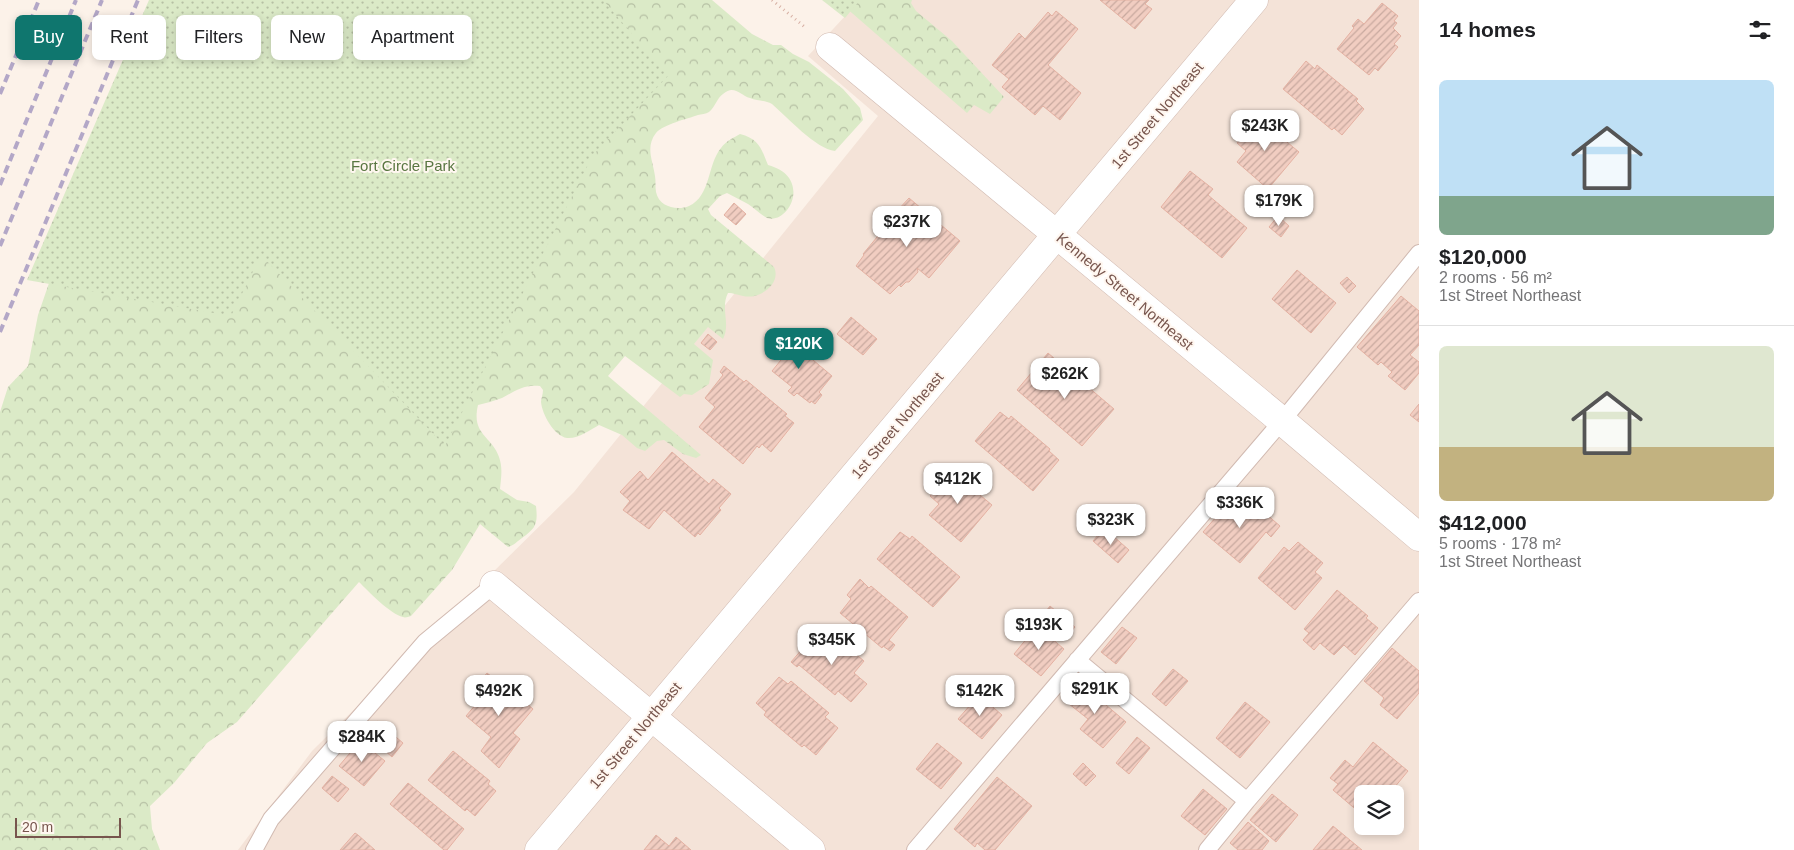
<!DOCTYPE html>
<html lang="en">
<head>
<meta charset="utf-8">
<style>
	body { margin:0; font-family:Helvetica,sans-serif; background:#f6f6f6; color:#202124; height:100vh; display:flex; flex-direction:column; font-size:19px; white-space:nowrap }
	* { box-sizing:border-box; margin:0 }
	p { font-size:16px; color:#757577 }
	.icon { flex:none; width:28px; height:28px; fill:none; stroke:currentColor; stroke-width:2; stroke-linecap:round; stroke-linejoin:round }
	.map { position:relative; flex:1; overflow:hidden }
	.drawer { display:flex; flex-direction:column; background:#fff; width:375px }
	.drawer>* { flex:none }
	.top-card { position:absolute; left:15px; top:15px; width:475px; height:45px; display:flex; gap:10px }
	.fabs { position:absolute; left:1354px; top:785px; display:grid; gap:10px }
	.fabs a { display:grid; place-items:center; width:50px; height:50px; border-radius:8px; background:#fff; box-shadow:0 2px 8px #0003; font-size:25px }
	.scale { position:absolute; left:15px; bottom:12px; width:106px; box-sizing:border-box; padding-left:5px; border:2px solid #77554d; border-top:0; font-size:14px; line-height:18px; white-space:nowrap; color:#77554d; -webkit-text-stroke:4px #fff7f0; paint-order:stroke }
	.price { position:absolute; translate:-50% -42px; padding:0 11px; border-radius:10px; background:#fff; color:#222; font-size:16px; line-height:32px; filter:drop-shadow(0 1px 2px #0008) }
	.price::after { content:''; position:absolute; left:50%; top:30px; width:15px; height:11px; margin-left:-8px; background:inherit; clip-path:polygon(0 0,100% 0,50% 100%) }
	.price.on { background:#0f766e; color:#fff }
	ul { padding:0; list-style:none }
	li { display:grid; align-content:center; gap:10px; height:265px; padding:0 20px }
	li+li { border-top:1px solid #e0e0e0 }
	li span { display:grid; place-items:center; height:155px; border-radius:8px; color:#555 }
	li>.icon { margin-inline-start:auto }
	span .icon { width:90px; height:90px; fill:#fffc; stroke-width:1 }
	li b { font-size:21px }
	h2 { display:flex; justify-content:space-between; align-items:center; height:60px; padding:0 20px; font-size:21px }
	.chip { padding:0 18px; border-radius:8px; background:#fff; box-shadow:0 2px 8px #0003; font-size:18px; line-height:45px }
	.chip.on { background:#0f766e; color:#fff }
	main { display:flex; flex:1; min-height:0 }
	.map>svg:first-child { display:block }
	.residential { fill:#f4e3d8; fill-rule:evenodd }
	.forest { fill:url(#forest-crowns) }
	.park { fill:url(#park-dots) }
	.building { fill:url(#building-hatch); stroke:#e4b1a2 }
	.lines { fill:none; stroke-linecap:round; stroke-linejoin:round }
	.service-casing { stroke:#d1bab1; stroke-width:18 }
	.minor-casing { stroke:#d1bab1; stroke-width:29 }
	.path { stroke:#d7b0a4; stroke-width:3; stroke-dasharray:1 4; stroke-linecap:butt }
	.service { stroke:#fff; stroke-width:16 }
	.minor { stroke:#fff; stroke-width:28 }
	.rail { stroke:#b3a7c7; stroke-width:4; stroke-dasharray:8 5; stroke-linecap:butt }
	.labels { text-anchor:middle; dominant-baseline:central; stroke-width:4; stroke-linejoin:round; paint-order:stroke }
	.street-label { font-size:15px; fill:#77554d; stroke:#fff7f0 }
	.park-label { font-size:15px; fill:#597641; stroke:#fff7f0 }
</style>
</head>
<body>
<main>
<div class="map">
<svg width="1419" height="850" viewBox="0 0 1419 850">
	<defs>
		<pattern id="forest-crowns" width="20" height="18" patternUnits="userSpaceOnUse" patternTransform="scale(1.25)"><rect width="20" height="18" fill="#dbeac7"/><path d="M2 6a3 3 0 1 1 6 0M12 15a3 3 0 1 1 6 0" fill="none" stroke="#b6c0a4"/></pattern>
		<pattern id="park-dots" width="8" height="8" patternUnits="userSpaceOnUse" patternTransform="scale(1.25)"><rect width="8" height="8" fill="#dbeac7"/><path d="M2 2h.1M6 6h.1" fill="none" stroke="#b6c0a4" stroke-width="1.8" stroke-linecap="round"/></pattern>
		<pattern id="building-hatch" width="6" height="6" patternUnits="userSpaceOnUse" patternTransform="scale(1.25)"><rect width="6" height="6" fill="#f1cdc1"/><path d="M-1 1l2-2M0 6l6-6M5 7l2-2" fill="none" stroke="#c8a99f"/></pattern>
	</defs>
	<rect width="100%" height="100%" fill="#fcf2e9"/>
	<!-- residential -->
	<path class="residential" d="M860 0H1419V850H238L312 751 574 492 878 116 808 56ZM1362 794H1395V826H1362Z"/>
	<!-- forest -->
	<path class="forest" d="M154 0H712L752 34 773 45H781L793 54 809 62 843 89 860 108 863 120 835 151C816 149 787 117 772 104 765 100 757 101 750 98 740 95 734 84 723 94 717 98 715 107 709 112 706 114 701 114 698 115 687 119 664 124 656 133 645 147 653 161 655 176 656 181 655 187 656 192 659 207 677 211 689 206 711 196 707 165 721 148 726 141 733 138 740 134 759 139 761 148 768 165 813 177 789 225 767 218 761 215 754 208 748 204 741 200 734 197 727 193L720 196 708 209 711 215 774 267C782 284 759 300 743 296 737 295 734 293 728 293 720 309 731 323 723 339L708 327 694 344 713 360 709 384 692 395 684 394 680 397 625 356 608 376 701 455 696 458 683 454 664 440 657 441 645 451 637 448 622 435 599 425C590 430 578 439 567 438 554 436 542 414 541 402 541 399 543 394 543 390L540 386C524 384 515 391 502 398 494 401 486 403 478 405 471 435 492 436 499 457 503 468 501 478 500 489L517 500 529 502 536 506C538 524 536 528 522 538 516 542 516 544 508 547L480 524 452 570 411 616C408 617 405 618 403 617 390 614 368 591 359 582L237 722 207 743 174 783 150 806 152 829 160 850H0V412L8 387 28 366 38 315 57 260Z
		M837 0H912L911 3 916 11 952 41 1004 97 990 114 974 105 967 113Z"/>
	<!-- park -->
	<path class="park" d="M149 0H603L668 76 593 155 445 446 261 255 231 316 27 280Z
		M822 0H860L845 18Z"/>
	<!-- building -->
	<path class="building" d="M1100 0H1149L1145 4 1152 9 1135 29Z
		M1382 3 1398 16 1394 21 1397 23 1393 28 1401 36 1394 44 1398 47 1378 71 1375 68 1369 75 1337 49 1354 28 1352 26 1358 19 1364 24Z
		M1056 11 1078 29 1048 65 1081 93 1060 120 1043 106 1035 115 1002 87 1009 79 992 65 1019 33 1025 39 1048 12 1052 16Z
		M1306 61 1315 69 1317 65 1358 99 1356 101 1364 109 1342 135 1334 128 1332 130 1283 89Z
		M1262 113 1274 123 1270 128 1299 152 1268 189 1237 162 1246 151 1237 143Z
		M1190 171 1213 189 1208 195 1247 228 1222 258 1161 207Z
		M909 198 960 241 929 278 917 268 918 272 909 282H906L901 287 899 285 890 294 856 266 864 255 863 254 887 225 885 224Z
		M734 203 746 214 736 225 724 215Z
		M1278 216 1289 226 1281 237 1269 227Z
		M1297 270 1336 303 1311 333 1272 299Z
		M1347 277 1356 286 1349 293 1340 283Z
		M1401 296 1419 311V345L1410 355 1419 362V373L1405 390 1388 376 1392 372 1381 362 1378 365 1357 347Z
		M851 317 877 339 863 355 837 334Z
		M781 333 832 376 819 392 822 395 815 404 811 401 810 403 797 393 794 396 788 391 792 387 772 371 781 360 768 348Z
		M708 334 717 342 710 350 701 343Z
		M1048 353 1114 409 1082 446 1017 390Z
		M724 366 744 382 746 380 787 414 785 416 794 423 771 452 762 444 759 448 757 446 743 464 699 427 715 407 705 398 723 375 720 372Z
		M1419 404V422L1410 415Z
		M1000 412 1009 419 1011 416 1050 449 1049 451 1059 460 1033 491 975 441Z
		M672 452 709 484 713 479 731 494 719 508 721 510 700 535 698 533 695 537 664 510 649 529 623 510 630 501 620 492 640 471 648 480Z
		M955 466 967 476 963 481 992 505 961 542 929 515 939 504 930 496Z
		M1230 501 1242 511 1251 501 1280 526 1271 537 1266 532 1240 563 1203 532Z
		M1104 528 1129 550 1118 563 1093 541Z
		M900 532 910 539 912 536 960 577 933 607 877 559Z
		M1298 542 1323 563 1315 572 1322 578 1295 610 1258 578 1284 547 1289 551Z
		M860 579 869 588 871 586 908 617 889 640 895 645 890 651 883 646 882 648 840 613 851 599 847 595Z
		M1337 590 1368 616 1366 618 1378 628 1355 655 1344 645 1334 655 1320 643 1314 650 1303 640 1309 633 1304 629Z
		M1050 606 1075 627 1063 641 1038 621Z
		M1037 626 1064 649 1041 676 1014 654Z
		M1122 627 1137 638 1116 664 1101 652Z
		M828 631 864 661 854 673 867 684 851 702 838 691 835 695 799 665 797 667 791 662 809 641 815 646Z
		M1392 648 1419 671V693L1397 719 1380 705 1384 698 1364 681Z
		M1173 669 1188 681 1166 706 1152 694Z
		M487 673 496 680 497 679 509 682 512 687V691L533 709 513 733 520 739 499 768 481 751 491 737 466 716 482 697 473 690Z
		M779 677 788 684 791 681 829 713 825 717 838 728 816 755 804 745 802 747 764 715 766 712 756 703Z
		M1079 682 1126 722 1103 748 1080 729 1088 719 1064 700Z
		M979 695 1002 715 982 739 958 719Z
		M1245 702 1270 722 1240 758 1216 738Z
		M377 721 403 743 392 757 366 734Z
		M1137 737 1150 748 1129 774 1116 763Z
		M360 741 385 761 364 786 339 766Z
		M1373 742 1408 771 1389 794H1362V817L1359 814 1360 813 1333 790 1338 784 1330 778 1345 760 1353 767Z
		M937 743 962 763 941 789 916 769Z
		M453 751 490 781 488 784 496 791 475 816 467 809 465 811 428 780Z
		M1083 763 1096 776 1086 786 1073 774Z
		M332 776 349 789 338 802 322 788Z
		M997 777 1032 806 995 850H985L977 843 975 847 954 829Z
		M408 783 464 829 447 850H444L390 804Z
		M1203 789 1227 809 1205 835 1181 816Z
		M1272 794 1298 815 1276 842 1250 820Z
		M1248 822 1269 841 1262 850H1238L1230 843Z
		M1333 826 1362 850H1313Z
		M355 833 358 835 375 850H340Z
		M656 835 669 846 676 837 691 850H644Z"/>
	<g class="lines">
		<!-- service casing -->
		<g class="service-casing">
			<path id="service" d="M1077 660 1247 801 1419 601
				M254 850 271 819 425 642 494 585
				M915 850 1282 421 1419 253
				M1207 850 1247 801"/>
		</g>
		<!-- minor casing -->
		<g class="minor-casing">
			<path id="minor" d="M830 47 1282 421 1419 537
				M494 585 811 850
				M539 850 1254 0"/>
		</g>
		<!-- path -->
		<path class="path" d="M772 0 806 28"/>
		<!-- service -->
		<use href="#service" class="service"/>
		<!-- minor -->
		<use href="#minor" class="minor"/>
		<!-- rail -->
		<path class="rail" d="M0 94 39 0
			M0 185 76 0
			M0 246 102 0
			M0 332 138 0"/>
	</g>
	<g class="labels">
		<!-- street labels -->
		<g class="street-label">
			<text transform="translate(1157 115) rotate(-50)">1st Street Northeast</text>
			<text transform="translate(1125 291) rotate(40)">Kennedy Street Northeast</text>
			<text transform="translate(897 425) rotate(-50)">1st Street Northeast</text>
			<text transform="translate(635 735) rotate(-50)">1st Street Northeast</text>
		</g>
		<!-- park labels -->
		<g class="park-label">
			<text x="403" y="165">Fort Circle Park</text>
		</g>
	</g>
</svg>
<div class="fabs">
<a><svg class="icon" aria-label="layers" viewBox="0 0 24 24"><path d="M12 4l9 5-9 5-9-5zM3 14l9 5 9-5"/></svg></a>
</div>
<div class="scale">20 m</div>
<b class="price" style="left:1265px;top:152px">$243K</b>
<b class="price" style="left:1279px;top:227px">$179K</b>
<b class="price" style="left:907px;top:248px">$237K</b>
<b class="price on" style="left:799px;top:370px">$120K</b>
<b class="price" style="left:1065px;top:400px">$262K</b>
<b class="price" style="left:958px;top:505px">$412K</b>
<b class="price" style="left:1240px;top:529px">$336K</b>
<b class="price" style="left:1111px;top:546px">$323K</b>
<b class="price" style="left:1039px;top:651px">$193K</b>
<b class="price" style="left:832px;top:666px">$345K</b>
<b class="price" style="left:1095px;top:715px">$291K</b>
<b class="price" style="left:499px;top:717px">$492K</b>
<b class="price" style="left:980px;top:717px">$142K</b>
<b class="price" style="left:362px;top:763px">$284K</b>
<div class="top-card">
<a class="chip on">Buy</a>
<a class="chip">Rent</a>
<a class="chip">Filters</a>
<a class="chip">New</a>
<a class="chip">Apartment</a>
</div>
</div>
<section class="drawer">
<h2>14 homes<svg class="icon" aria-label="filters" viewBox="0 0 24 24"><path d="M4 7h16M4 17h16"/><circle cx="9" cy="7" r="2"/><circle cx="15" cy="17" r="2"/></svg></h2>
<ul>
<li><span style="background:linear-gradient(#bfe0f5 75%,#7fa58c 0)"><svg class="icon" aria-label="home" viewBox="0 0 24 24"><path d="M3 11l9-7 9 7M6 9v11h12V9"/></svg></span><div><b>$120,000</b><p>2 rooms · 56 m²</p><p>1st Street Northeast</p></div></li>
<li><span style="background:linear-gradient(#dfe7d0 65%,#c2b280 0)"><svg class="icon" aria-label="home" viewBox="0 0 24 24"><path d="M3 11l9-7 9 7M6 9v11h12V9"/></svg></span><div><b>$412,000</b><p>5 rooms · 178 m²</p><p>1st Street Northeast</p></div></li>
</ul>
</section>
</main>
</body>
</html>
